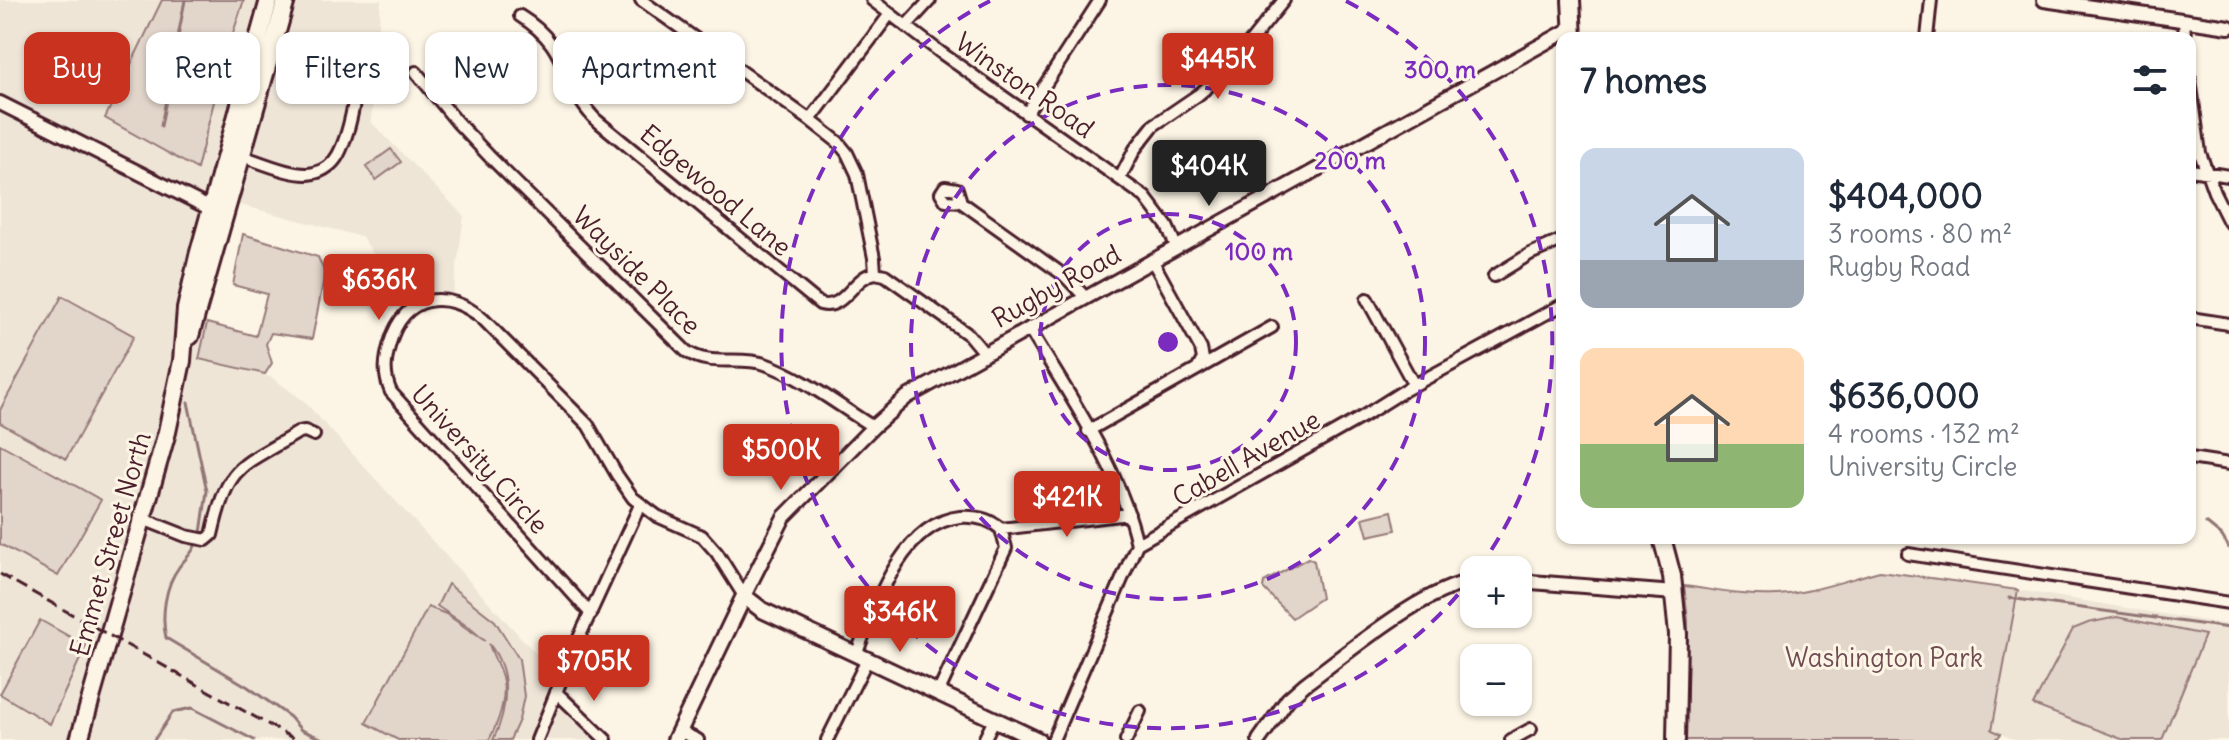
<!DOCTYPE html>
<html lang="en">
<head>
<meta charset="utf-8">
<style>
	body { margin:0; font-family:Delius,sans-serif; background:#f2f2f3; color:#1f2937; height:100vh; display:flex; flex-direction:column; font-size:30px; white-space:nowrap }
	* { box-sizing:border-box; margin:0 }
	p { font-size:26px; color:#747a83 }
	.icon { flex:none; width:44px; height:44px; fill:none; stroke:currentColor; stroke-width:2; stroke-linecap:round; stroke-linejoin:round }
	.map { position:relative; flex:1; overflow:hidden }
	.drawer { position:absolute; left:1556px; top:32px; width:640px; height:512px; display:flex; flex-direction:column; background:#fff; border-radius:16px; box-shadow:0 2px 6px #0004 }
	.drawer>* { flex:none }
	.guide { position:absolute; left:24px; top:32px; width:760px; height:72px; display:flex; gap:16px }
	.fabs { position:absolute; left:1460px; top:556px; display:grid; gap:16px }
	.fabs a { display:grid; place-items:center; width:72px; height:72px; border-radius:16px; background:#fff; box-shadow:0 2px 6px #0004; font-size:40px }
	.price { position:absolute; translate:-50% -68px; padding:0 18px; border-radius:8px; background:#c8321e; color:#fff; font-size:26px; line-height:52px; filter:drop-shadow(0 2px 4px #0008) }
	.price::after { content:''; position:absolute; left:50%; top:48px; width:24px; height:18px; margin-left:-12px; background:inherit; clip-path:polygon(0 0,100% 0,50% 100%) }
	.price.selected { background:#222; color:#fff }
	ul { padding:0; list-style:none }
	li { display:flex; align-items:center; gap:24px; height:200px; padding:0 24px }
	li span { display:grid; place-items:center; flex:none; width:224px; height:160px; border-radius:16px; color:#555 }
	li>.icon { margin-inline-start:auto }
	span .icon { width:96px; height:96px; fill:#fffc; stroke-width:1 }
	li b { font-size:34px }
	h2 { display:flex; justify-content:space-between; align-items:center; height:96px; padding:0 24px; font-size:34px }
	.tag { padding:0 28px; border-radius:16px; background:#fff; box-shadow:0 2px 6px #0004; font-size:28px; line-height:72px }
	.tag.selected { background:#c8321e; color:#fff }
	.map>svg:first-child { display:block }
	.built { fill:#eee5d7 }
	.green { fill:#e2d5ca; stroke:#967a7a; stroke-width:2 }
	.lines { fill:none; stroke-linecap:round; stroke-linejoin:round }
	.stream { stroke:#917474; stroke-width:3 }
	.minor-casing { stroke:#4a1f2b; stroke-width:16 }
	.tertiary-casing { stroke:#4a1f2b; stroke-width:18 }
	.secondary-casing { stroke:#4a1f2b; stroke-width:20 }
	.primary-casing { stroke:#4a1f2b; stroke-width:22 }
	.minor { stroke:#fcf5e5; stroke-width:10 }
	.tertiary { stroke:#fcf5e5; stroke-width:12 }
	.secondary { stroke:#fcf5e5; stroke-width:14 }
	.primary { stroke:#fcf5e5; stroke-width:16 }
	.rail { stroke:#4a1f2b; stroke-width:3; stroke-dasharray:12 6; stroke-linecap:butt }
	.ring { fill:none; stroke:#7b2cbf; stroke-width:4; stroke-dasharray:14 10 }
	.labels { text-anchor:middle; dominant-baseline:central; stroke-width:6; stroke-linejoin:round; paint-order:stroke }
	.street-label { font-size:26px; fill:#4a1f2b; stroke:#fcf5e5 }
	.park-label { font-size:26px; fill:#704c53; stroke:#fcf5e5 }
	.centre { fill:#7b2cbf; stroke:#fcf5e5; stroke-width:4 }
	.ring-label { font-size:24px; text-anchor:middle; font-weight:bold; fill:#7b2cbf; stroke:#fcf5e5; stroke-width:6; stroke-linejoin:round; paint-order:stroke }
</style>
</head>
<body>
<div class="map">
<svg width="2229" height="740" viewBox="0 0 2229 740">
	<rect width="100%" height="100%" fill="#fcf5e5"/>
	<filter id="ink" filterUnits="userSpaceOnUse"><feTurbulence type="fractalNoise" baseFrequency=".0125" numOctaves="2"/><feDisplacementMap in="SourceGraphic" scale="16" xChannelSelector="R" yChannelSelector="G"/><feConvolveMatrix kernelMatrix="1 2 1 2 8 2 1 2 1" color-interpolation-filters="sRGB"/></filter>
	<g filter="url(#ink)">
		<!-- built -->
		<path class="built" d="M0 0H381L371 122 464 216 453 296H429L406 302 362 237 237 204 214 284 198 360 271 377 304 401 615 740H0Z
			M2018 590 2229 625V740H2015L1992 730Z"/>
		<!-- green -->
		<path class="green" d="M162 0H244L226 54 197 169 105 118Z
			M391 149 401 162 376 180 366 167Z
			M243 234 318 257 325 273 312 339 271 333 266 344 272 363 265 374 199 359 207 323 256 336 267 294 233 285Z
			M62 296 134 336 66 459 0 423V410Z
			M0 444 101 500 58 576 0 544Z
			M1392 511 1396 530 1368 536 1363 518Z
			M1308 558 1314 561 1321 598 1292 618 1263 588 1264 582Z
			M1880 571 2018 590 1992 730 2001 734 1996 740H1686L1688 620 1684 586C1715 590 1746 597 1777 595 1812 593 1846 580 1880 571Z
			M448 584 495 621 519 659 524 696 519 720 510 740H493C508 709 512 672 489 644 492 655 501 669 503 681 506 701 498 723 489 740H398L366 723 428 607 446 614 485 641 470 628 437 606Z
			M2117 617 2205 635 2162 740H2124L2033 705 2073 629 2088 623Z
			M40 620 86 646 50 724 0 694Z"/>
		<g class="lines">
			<!-- stream -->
			<path class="stream" d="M161 126 185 0
				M188 402 207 491 201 533
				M2206 523 2222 536 2229 548
				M195 546C191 555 184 560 179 567 165 586 161 616 166 638L248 687 290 717 301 730 325 740
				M2009 598 2229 628
				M154 740 173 712 192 708 254 740"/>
			<!-- minor casing -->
			<g class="minor-casing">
				<path id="minor" d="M641 0 810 120 838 142 847 153 857 174 874 258 875 273
					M872 0 940 52 1145 197 1167 226 1176 246
					M520 16C572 48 559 82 595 119L820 304C845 311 852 277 875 273
					M2184 20 2185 38
					M906 26 930 0
					M1927 38 1931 0
					M416 72 457 122 489 156 686 351C710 368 738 355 765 364 803 377 839 406 873 427
					M2190 79 2200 153 2214 192 2229 222
					M1026 114 1100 0
					M810 120 890 14
					M242 156C260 162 296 178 314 173 324 171 333 164 338 155 350 133 364 69 355 45
					M2190 170 2229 176
					M1120 178 1135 149 1154 125 1198 95 1227 71 1284 0
					M945 187 957 189 961 202 946 201 941 193Z
					M961 202 1065 276 1085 297
					M1152 260 1201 349 1203 359 1198 368
					M875 273 885 275 969 335 984 353
					M1494 276 1530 254 1562 240
					M1367 299 1414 385
					M2190 318 2229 324
					M1029 328C1069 396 1120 467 1137 544
					M1088 431 1272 327
					M2190 458 2229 464
					M143 519 186 536 206 540 212 535C228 462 240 468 299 432L305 431 314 435
					M1001 529 1129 514
					M1908 554 2229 603
					M591 614 391 392C383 375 385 360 390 343 404 294 447 288 483 319L588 425 617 475 633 498 657 516 702 536 717 553 744 596
					M856 655C874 609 901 523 960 517 975 516 990 519 1001 529L1006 548 938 693
					M556 692 606 740
					M679 731 698 740
					M537 740 572 653 640 505
					M827 740 867 660
					M984 740 994 720
					M1053 740 1137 544 1362 417 1405 390 1562 305
					M1126 740 1140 711
					M1511 740 1531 729"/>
			</g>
			<!-- tertiary casing -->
			<g class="tertiary-casing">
				<path id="tertiary" d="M2044 0 2229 27
					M0 103 219 213
					M1518 581 1675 593
					M744 596 784 517 873 427 907 397 1572 28
					M1259 740 1288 699 1305 684C1349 652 1422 589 1474 581"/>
			</g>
			<!-- secondary casing -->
			<g class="secondary-casing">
				<path id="secondary" d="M675 740 744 596 762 610 1038 740"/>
			</g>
			<!-- primary casing -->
			<g class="primary-casing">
				<path id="primary" d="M1571 0 1573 38
					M190 336 286 0
					M1662 538 1672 576 1678 634 1676 740
					M79 740 167 432 182 361 186 309 198 256 269 0"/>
			</g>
			<!-- minor -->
			<use href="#minor" class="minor"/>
			<!-- tertiary -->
			<use href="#tertiary" class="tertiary"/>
			<!-- secondary -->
			<use href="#secondary" class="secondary"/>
			<!-- primary -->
			<use href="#primary" class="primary"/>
			<!-- rail -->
			<path class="rail" d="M0 574 296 740"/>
		</g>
	</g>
	<!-- distance rings -->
	<g class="ring">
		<circle cx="1168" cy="342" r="128"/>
		<circle cx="1168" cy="342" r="257"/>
		<path d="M1473 576A385 385 0 1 1 990 1M1346 1A385 385 0 0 1 1479 568"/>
	</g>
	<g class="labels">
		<!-- street labels -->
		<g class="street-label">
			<text transform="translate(1025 85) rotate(35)">Winston Road</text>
			<text transform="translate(716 190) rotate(40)">Edgewood Lane</text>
			<text transform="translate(637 270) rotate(45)">Wayside Place</text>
			<text transform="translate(1056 286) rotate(-29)">Rugby Road</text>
			<text transform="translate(1246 458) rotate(-30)">Cabell Avenue</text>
			<text transform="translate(480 459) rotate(48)">University Circle</text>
			<text transform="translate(110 544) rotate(-74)">Emmet Street North</text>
		</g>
		<!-- park labels -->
		<g class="park-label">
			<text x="1884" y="657">Washington Park</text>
		</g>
	</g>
	<circle cx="1168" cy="342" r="12" class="centre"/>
	<g class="ring-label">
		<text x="1440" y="78">300 m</text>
		<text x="1350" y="169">200 m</text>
		<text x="1259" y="260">100 m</text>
	</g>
</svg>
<div class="fabs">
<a>+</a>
<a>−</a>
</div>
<b class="price" style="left:1218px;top:101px">$445K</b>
<b class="price selected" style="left:1209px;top:208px">$404K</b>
<b class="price" style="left:379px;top:322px">$636K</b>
<b class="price" style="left:781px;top:492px">$500K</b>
<b class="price" style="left:1067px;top:539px">$421K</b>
<b class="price" style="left:900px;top:654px">$346K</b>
<b class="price" style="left:594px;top:703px">$705K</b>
<div class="guide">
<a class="tag selected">Buy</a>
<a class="tag">Rent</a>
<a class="tag">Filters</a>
<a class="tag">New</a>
<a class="tag">Apartment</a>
</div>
<section class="drawer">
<h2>7 homes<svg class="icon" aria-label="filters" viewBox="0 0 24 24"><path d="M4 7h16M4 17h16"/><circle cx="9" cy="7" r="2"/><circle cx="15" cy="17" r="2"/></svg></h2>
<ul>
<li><span style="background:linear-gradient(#c9d6e8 70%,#9aa5b1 0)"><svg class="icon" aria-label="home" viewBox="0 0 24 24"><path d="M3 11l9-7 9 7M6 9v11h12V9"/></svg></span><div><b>$404,000</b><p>3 rooms · 80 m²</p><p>Rugby Road</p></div></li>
<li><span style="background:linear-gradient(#ffd9b3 60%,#8fb573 0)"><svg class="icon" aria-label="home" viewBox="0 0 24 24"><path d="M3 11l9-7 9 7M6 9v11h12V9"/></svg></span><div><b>$636,000</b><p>4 rooms · 132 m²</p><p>University Circle</p></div></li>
</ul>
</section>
</div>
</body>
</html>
